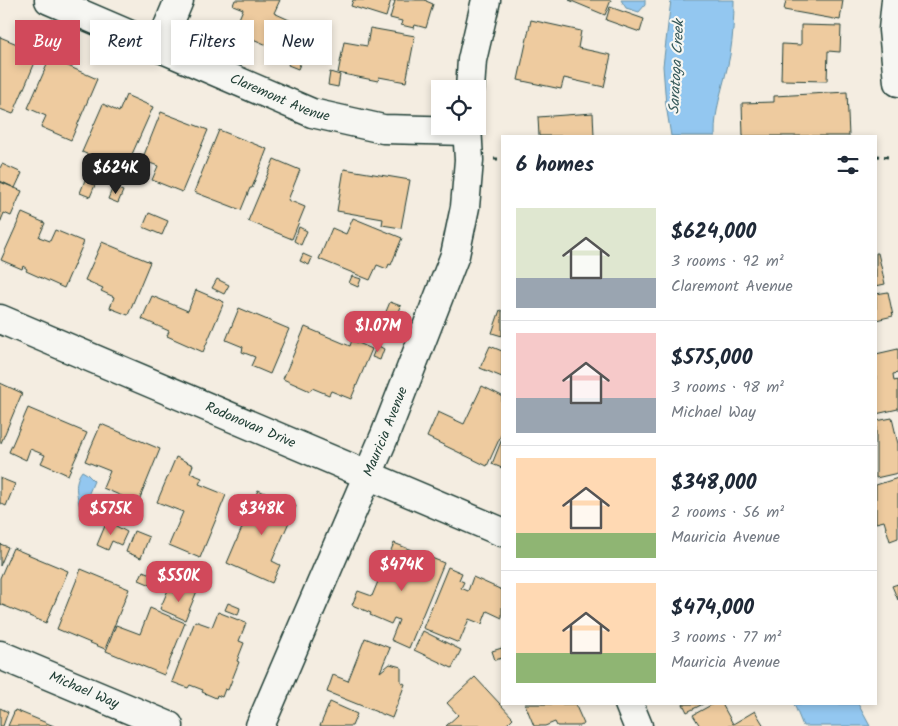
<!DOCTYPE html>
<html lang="en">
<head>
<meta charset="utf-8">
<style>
	body { margin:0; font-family:Kalam,sans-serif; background:#f2f2f3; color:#1f2937; height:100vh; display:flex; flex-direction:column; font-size:19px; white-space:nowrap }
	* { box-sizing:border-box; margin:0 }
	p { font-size:16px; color:#747a83 }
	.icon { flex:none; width:28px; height:28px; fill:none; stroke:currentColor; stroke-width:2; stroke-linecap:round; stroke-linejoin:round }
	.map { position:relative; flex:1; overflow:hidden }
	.sheet { position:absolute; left:501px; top:135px; width:376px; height:570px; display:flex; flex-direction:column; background:#fff; border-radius:0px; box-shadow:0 2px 8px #0003 }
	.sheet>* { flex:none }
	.hud { position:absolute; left:15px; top:20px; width:411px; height:45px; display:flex; gap:10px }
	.buttons { position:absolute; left:431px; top:80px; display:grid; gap:10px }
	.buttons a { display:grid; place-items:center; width:55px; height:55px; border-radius:0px; background:#fff; box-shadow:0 2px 8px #0003; font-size:25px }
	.price { position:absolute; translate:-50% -42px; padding:0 11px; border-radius:10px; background:#d1495b; color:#fff; font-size:16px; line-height:32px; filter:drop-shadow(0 1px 2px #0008) }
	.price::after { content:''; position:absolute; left:50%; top:30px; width:15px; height:11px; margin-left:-8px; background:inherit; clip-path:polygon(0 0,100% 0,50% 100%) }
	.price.current { background:#222; color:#fff }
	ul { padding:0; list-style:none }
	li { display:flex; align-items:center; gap:15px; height:125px; padding:0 15px }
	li+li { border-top:1px solid #e0e1e3 }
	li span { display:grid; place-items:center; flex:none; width:140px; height:100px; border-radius:0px; color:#555 }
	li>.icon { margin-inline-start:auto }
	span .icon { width:60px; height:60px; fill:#fffc; stroke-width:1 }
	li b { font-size:21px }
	h2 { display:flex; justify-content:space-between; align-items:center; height:60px; padding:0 15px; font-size:21px }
	.chip { padding:0 18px; border-radius:0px; background:#fff; box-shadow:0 2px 8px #0003; font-size:18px; line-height:45px }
	.chip.current { background:#d1495b; color:#fff }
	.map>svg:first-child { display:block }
	.water { fill:#93c7f0; stroke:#6590a5 }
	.building { fill:#eecb9f; stroke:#1f3d34 }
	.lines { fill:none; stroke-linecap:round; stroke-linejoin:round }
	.street-casing { stroke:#1f3d34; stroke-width:31 }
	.path { stroke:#1f3d34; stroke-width:3; stroke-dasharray:4 4; stroke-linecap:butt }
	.street { stroke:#f6f6f2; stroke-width:28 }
	.labels { text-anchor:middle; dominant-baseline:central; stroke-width:4.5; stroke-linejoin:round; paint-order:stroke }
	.street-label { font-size:14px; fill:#1f3d34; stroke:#f6f6f2 }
	.water-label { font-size:15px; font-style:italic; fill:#36595a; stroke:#f6f6f2 }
</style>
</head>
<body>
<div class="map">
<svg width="898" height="726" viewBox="0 0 898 726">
	<rect width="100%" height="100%" fill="#f4ede1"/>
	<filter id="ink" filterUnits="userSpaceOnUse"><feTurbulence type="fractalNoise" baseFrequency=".02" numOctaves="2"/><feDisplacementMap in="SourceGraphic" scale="10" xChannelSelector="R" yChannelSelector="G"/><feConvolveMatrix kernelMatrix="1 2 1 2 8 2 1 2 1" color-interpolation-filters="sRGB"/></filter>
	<g filter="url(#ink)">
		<!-- water -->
		<path class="water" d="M621 0H645V5L639 12 626 8Z
			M671 0H734C734 18 733 37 730 55 725 82 714 108 715 136H671L666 105 663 66Z
			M82 471 87 474 94 481 89 493 91 506 85 509 80 508C77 494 73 483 82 471Z
			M794 704H858L870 726H803Z"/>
		<!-- building -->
		<path class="building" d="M235 0H280L274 13 298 24 286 53 234 31 243 9 233 5Z
			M353 0H391L386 17 351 6Z
			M392 0H426V1L433 4 426 28 415 25 414 28 401 25 402 21 390 18 395 1Z
			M569 0H611L605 15Z
			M786 0H843L840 20 784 10Z
			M610 7 644 19 640 32 606 20Z
			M531 20 581 31 578 48 611 55 604 87 564 78 561 89 518 80Z
			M801 25 841 26 840 52 828 51 827 81 781 80 782 44 801 45Z
			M370 28 415 36 406 82 379 77 378 81 338 73 344 42 367 46Z
			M0 37 39 53 13 114 0 109Z
			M296 43 307 47 298 69 288 65Z
			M50 58 97 79 71 140 41 127 46 116 28 108Z
			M330 72 340 75 338 87 328 85Z
			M847 92 849 136H743L742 103 774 102V96Z
			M126 95 153 107 125 170 82 152 103 104 119 112Z
			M161 112 208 130 182 192 152 180 158 166 142 160Z
			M593 113 594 136H539L538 117Z
			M219 130 267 149 252 188H250L241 210 194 192Z
			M274 159 300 170 288 200 305 207 292 239 248 221Z
			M2 164 22 173 15 188 0 181V168Z
			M344 169 410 180 401 228 382 225 383 219 337 211Z
			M85 180 95 185 90 197 80 193Z
			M0 182 22 191 11 216 4 213 0 223Z
			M113 187 123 191 118 203 108 199Z
			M22 213 45 223 39 237 50 241 55 230 84 242 64 288 26 271 27 269 23 266 22 269 1 260Z
			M149 213 168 221 162 235 143 227Z
			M353 218 402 238 391 265 389 264 387 269 377 265 370 280 319 259 332 228 346 234Z
			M299 227 307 231 301 245 294 241Z
			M102 242 150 262 128 315 110 308 114 297 101 291 103 288 85 280Z
			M876 253H878L885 284 876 286Z
			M303 254 312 258 309 265 300 261Z
			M352 276 361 279 358 287 349 283Z
			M217 279 229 285 224 294 212 288Z
			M196 290 224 302 203 352 167 336 169 331 142 319 152 296 188 311Z
			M888 292 893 316 876 320V294Z
			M390 302 401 306 397 318 385 314Z
			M239 308 289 329 270 374 251 366 255 357 242 352 243 347 226 340Z
			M500 310 502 311V336L492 333Z
			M305 327 350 346 352 340 372 349 351 399 331 391 329 395 312 388 310 391 283 379Z
			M377 345 384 349 380 360 372 357Z
			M490 346 502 351V377L480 368Z
			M898 349V373L893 374 894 381 898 380V409L876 414V354Z
			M0 383 22 393 1 443H0Z
			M482 386 502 396V433L487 466 427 437 438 412 464 424Z
			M28 408 87 433 68 475 41 463 45 455 30 449 26 460 9 452Z
			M892 418 898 444V473L876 478V421Z
			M101 424 160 449 138 503 103 488 110 471 85 461Z
			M502 439V468L492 464Z
			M176 457 193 465 190 473 202 478 199 484 226 495 200 558 169 545 183 512 157 502Z
			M0 478 15 484 6 506 0 503Z
			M898 478V538L890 541 884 521 876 523V485Z
			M258 490 296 506 272 561 280 565 272 583 227 563Z
			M107 521 127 532 121 545 112 541 108 550 97 545Z
			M134 531 149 537 141 558 126 552Z
			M394 543 444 563 409 648 391 640 399 620 394 618 391 624 370 615 371 613 352 605 358 591 372 596Z
			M0 544 8 547 0 566Z
			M13 548 68 571 46 623 0 604V578Z
			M448 567 462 573 459 580 464 582 461 588 468 591 473 577 502 590V618L487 611 482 624 469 619 459 643 423 628Z
			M188 568 197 571 191 585 182 581Z
			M81 569 129 589 105 649 57 629Z
			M143 571 162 579 158 588 139 580Z
			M898 584V600L892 586Z
			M186 587 197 591 185 620 160 609 168 590 182 595Z
			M228 603 240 608 238 615 225 610Z
			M150 608 185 623 164 675 106 651 116 625 140 634Z
			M218 612 246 623 239 641 244 643 237 661 239 662 228 690 225 689 222 697 217 695 216 698 202 692 203 690 190 685 188 688 172 682 195 621 212 627Z
			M423 631 461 650 452 668 414 650Z
			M365 638 390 648 380 672 390 664 401 667V682L405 684 392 718 327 692 333 675 348 681Z
			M502 648V658L495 660 492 651Z
			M475 677 513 718 505 726H446L458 715 447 703Z
			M330 702 357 714 352 726H320Z
			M525 704H575L584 724 580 726H557L555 722 545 726H534Z
			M683 704H703L687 712Z
			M713 704H722L733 724 755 711 764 726H700L693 715Z
			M0 708 8 712 3 726H0Z
			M15 710 54 726H8Z"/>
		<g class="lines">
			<!-- street casing -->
			<g class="street-casing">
				<g id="street">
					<path id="s1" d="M49 0 312 113 383 129 467 131"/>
					<path d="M896 0 893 30 898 82"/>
					<path d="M159 48 179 0"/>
					<path d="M470 89 472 60 486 0"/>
					<path id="s2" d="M0 319 502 532"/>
					<path id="s3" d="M0 655 169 726"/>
					<path d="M629 704 638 726"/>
					<path id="s4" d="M260 726 385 435 455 255 465 207 469 160 467 126"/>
				</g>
			</g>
			<!-- path -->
			<path class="path" d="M876 156 889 157
				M494 159H502"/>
			<!-- street -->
			<use href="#street" class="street"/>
		</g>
	</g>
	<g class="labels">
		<!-- street labels -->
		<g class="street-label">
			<text stroke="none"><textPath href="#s1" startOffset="251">Claremont Avenue</textPath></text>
			<text stroke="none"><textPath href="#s2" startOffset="272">Rodonovan Drive</textPath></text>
			<text stroke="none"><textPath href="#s4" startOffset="320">Mauricia Avenue</textPath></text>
			<text stroke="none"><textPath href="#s3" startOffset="91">Michael Way</textPath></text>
		</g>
		<!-- water labels -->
		<g class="water-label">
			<text transform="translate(677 67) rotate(-87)">Saratoga Creek</text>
		</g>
	</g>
</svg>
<div class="buttons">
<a><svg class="icon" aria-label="locate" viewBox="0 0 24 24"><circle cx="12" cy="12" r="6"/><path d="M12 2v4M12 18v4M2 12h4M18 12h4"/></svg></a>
</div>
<b class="price current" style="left:116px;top:195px">$624K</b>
<b class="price" style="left:378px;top:353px">$1.07M</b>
<b class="price" style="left:111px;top:536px">$575K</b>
<b class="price" style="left:262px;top:536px">$348K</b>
<b class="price" style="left:402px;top:592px">$474K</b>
<b class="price" style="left:179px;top:603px">$550K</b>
<div class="hud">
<a class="chip current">Buy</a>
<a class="chip">Rent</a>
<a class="chip">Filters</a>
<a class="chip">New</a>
</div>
<section class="sheet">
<h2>6 homes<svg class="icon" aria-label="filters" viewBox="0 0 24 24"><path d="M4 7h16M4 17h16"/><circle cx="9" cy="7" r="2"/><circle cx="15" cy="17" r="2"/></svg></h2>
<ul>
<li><span style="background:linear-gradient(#dfe7d0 70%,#9aa5b1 0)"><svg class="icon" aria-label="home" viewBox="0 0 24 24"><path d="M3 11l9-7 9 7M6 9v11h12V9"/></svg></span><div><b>$624,000</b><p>3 rooms · 92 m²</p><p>Claremont Avenue</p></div></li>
<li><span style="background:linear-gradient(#f6c9c9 65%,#9aa5b1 0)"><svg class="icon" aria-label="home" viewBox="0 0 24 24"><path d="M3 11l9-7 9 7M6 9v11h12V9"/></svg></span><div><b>$575,000</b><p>3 rooms · 98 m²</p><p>Michael Way</p></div></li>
<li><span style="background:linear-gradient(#ffd9b3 75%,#8fb573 0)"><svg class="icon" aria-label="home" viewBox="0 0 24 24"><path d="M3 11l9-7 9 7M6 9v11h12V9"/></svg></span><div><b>$348,000</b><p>2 rooms · 56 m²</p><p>Mauricia Avenue</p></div></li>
<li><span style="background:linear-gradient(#ffd9b3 70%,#8fb573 0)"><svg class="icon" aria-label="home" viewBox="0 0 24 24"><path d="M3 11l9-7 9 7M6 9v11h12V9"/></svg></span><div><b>$474,000</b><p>3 rooms · 77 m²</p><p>Mauricia Avenue</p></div></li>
</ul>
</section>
</div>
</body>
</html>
